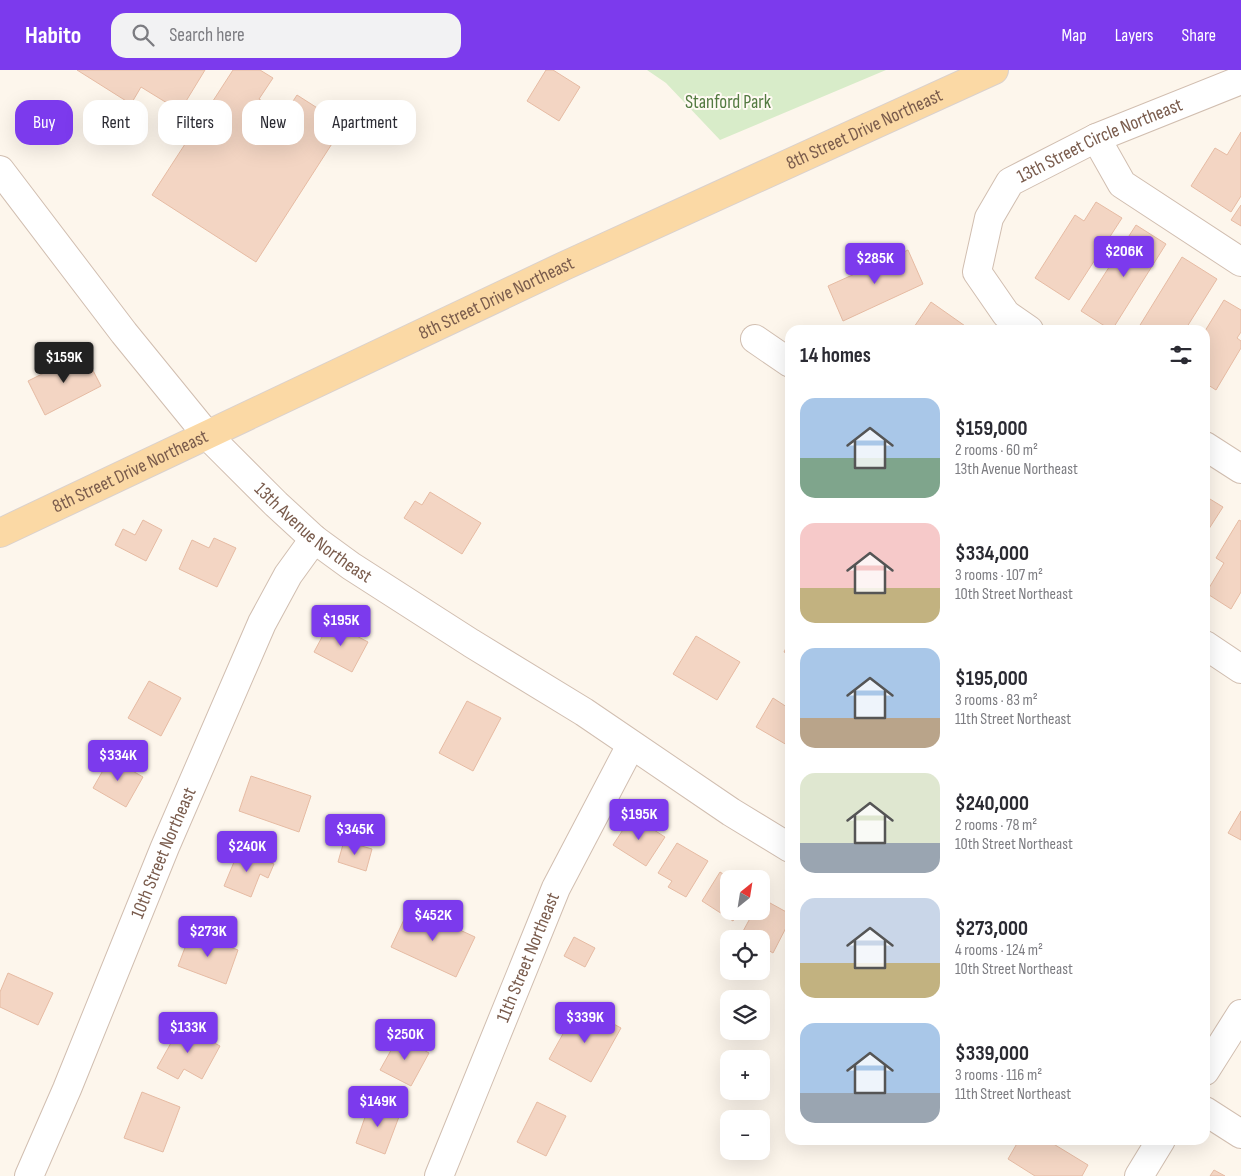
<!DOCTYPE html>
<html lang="en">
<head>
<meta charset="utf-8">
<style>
	body { margin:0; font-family:"Sofia Sans Condensed",sans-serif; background:#f2f2f3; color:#2b2b33; height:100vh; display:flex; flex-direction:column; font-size:19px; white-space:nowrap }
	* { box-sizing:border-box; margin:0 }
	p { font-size:16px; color:#7c7c81 }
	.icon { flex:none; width:28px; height:28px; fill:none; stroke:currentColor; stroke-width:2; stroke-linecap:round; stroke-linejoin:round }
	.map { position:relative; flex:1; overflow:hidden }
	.side { position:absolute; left:785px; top:255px; width:425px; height:820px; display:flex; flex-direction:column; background:#fff; border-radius:15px; box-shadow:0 5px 20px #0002 }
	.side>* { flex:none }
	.hud { position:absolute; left:15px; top:30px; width:475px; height:45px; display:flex; gap:10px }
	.needle { width:32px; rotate:30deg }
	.controls { position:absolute; left:720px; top:800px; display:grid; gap:10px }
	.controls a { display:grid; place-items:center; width:50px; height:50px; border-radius:10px; background:#fff; box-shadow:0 5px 20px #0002; font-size:25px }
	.price { position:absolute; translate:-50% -42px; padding:0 11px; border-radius:5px; background:#7c3aed; color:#fff; font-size:16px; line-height:32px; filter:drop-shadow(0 1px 2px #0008) }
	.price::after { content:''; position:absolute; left:50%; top:30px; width:15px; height:11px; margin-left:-8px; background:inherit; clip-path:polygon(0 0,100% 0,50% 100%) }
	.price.selected { background:#222; color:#fff }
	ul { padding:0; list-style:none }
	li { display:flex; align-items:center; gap:15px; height:125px; padding:0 15px }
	li span { display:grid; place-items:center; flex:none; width:140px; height:100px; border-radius:15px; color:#555 }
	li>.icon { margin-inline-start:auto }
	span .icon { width:60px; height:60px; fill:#fffc; stroke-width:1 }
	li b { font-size:21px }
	h2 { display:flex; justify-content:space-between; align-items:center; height:60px; padding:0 15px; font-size:21px }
	.pill { padding:0 18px; border-radius:15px; background:#fff; box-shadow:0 5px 20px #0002; font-size:18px; line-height:45px }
	.pill.selected { background:#7c3aed; color:#fff }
	header { display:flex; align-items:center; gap:30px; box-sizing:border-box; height:70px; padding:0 25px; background:#7c3aed; color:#fff }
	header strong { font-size:24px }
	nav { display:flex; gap:28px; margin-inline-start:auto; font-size:18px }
	.search { width:350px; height:45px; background:#f2f2f3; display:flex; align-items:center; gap:12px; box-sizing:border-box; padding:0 18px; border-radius:15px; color:#7c7c81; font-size:19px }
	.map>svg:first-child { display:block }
	.green { fill:#d8ecc9 }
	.building { fill:#f3d5c3; stroke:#e6bba3 }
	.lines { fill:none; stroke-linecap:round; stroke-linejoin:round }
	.minor-casing { stroke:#d1beb0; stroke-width:30 }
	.major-casing { stroke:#dad1cd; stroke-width:30 }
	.minor { stroke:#fff; stroke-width:28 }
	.major { stroke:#fbd9a5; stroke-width:28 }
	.labels { text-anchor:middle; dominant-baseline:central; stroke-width:4; stroke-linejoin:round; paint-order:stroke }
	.park-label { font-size:19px; fill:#537a41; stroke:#fffaf3 }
	.street-label { font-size:19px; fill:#7a5c4d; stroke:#fffaf3 }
</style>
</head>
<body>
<header>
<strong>Habito</strong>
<div class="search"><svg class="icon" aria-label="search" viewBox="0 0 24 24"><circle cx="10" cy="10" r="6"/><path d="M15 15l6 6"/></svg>Search here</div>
<nav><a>Map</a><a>Layers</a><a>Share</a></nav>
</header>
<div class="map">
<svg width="1241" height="1106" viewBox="0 0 1241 1106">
	<rect width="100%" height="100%" fill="#fdf6ec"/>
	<!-- green -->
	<path class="green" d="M647 0H886L720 70 666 13Z"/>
	<!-- building -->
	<path class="building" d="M77 0H205L180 41 141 17 131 34Z
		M233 0H260L273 8 259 29 284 45 297 25 344 55 256 192 152 125Z
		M546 0H553L580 17 559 51 527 31Z
		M1241 62V126L1231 142 1191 116 1215 78 1227 85Z
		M1096 132 1122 148 1069 230 1035 208 1075 145 1084 151Z
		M1241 135V156L1231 150Z
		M1136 155 1166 174 1112 260H1111L1081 241Z
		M908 180 923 214 843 251 828 216Z
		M1182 187 1217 209 1185 260H1137Z
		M1224 230 1241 240V262L1237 268 1241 271V278L1216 320 1205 313V261Z
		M931 232 968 258 967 260H912Z
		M84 283 101 316 45 345 28 311Z
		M430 422 481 453 462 484 404 448 415 431 422 435Z
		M1205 426 1223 437 1205 465Z
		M143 450 162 460 146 491 115 475 123 459 135 465Z
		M1239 450 1241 451V522L1231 539 1206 523 1224 493 1216 488Z
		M214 468 236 478 217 517 179 499 192 470 209 478Z
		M330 552 368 572 352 602 314 582Z
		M696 566 740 592 717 630 673 604Z
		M790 570V585L784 582Z
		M149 611 181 628 161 666 128 648Z
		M773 628 790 639V671L787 675 756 657Z
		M467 631 501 648 473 701 439 683Z
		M110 688 143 707 126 737 93 718Z
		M251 706 311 726 299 762 239 741Z
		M1241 741V770L1228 763Z
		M632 746 665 767 646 796 613 775Z
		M344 771 372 779 366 801 338 792Z
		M677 773 708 791 686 827 668 817 672 811 658 803Z
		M239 780 274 794 268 808 260 804 251 827 224 816Z
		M720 802 731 809H729V841H739L733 851 702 831Z
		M761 828 790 844V850L773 883 761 876V869H747L741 865 754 841H761Z
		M410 837 475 867 456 907 391 877Z
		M191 862 238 880 226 914 178 896Z
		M574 867 595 878 585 897 564 886Z
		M8 903 53 923 38 955 0 937V922Z
		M579 935 621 958 591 1012 549 989Z
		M181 955 220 976 202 1009 184 999 178 1009 157 998Z
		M399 966 429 983 411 1016 380 1000Z
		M142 1022 180 1037 163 1082 124 1068Z
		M537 1032 566 1046 546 1086 517 1072Z
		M370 1033 400 1044 385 1084 356 1073Z
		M1019 1070H1047L1088 1095 1082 1106H1035L1008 1089Z
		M1214 1100 1225 1106H1210Z"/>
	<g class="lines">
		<!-- minor casing -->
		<g class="minor-casing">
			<g id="minor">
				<path d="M1096 68 1122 114 1241 192"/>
				<path id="s1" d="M0 100 124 263 207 365 276 434 314 469 351 496 471 573 584 642 731 742 790 778"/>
				<path id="s2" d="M1029 260 1006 244 977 202 989 148 1010 112 1096 68 1241 10"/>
				<path d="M755 269 790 293"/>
				<path d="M1205 376 1241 399"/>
				<path d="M1205 575 1241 599"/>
				<path d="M1205 1001 1241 944"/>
				<path d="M1205 1041 1241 1064"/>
				<path id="s3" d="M29 1106 67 1019 165 777 262 553 288 505 314 469"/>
				<path id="s4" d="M439 1106 556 818 631 675"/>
				<path d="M1139 1106 1161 1070"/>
			</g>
		</g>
		<!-- major casing -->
		<g class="major-casing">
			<g id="major">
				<path id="s5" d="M0 463 564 196 994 0"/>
			</g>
		</g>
		<!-- minor -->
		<use href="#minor" class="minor"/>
		<!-- major -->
		<use href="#major" class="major"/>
	</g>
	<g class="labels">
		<!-- park labels -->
		<g class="park-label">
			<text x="728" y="32">Stanford Park</text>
		</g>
		<!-- street labels -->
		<g class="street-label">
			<text stroke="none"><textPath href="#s5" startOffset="954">8th Street Drive Northeast</textPath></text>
			<text stroke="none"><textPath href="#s2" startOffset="275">13th Street Circle Northeast</textPath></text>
			<text stroke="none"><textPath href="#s5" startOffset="549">8th Street Drive Northeast</textPath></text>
			<text stroke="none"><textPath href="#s5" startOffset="144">8th Street Drive Northeast</textPath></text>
			<text stroke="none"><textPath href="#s1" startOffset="481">13th Avenue Northeast</textPath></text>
			<text stroke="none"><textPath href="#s3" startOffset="350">10th Street Northeast</textPath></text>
			<text stroke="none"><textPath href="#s4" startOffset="236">11th Street Northeast</textPath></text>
		</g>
	</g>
</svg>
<div class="controls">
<a><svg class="needle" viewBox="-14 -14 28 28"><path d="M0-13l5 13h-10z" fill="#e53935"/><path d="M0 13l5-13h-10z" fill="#7c7c81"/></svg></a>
<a><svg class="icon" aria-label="locate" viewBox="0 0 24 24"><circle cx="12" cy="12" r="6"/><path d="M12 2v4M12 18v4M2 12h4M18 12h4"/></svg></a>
<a><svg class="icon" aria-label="layers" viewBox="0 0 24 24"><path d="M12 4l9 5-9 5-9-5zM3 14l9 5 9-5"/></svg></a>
<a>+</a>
<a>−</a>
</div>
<b class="price" style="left:1124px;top:208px">$206K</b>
<b class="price" style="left:875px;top:215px">$285K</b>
<b class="price selected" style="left:64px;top:314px">$159K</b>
<b class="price" style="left:341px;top:577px">$195K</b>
<b class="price" style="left:118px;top:712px">$334K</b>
<b class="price" style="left:639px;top:771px">$195K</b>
<b class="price" style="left:355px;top:786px">$345K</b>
<b class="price" style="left:247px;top:803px">$240K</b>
<b class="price" style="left:433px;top:872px">$452K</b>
<b class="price" style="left:208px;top:888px">$273K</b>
<b class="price" style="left:585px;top:974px">$339K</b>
<b class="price" style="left:188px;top:984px">$133K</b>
<b class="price" style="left:405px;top:991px">$250K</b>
<b class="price" style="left:378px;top:1058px">$149K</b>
<div class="hud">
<a class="pill selected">Buy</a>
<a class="pill">Rent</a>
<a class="pill">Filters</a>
<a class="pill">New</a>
<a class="pill">Apartment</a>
</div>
<section class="side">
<h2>14 homes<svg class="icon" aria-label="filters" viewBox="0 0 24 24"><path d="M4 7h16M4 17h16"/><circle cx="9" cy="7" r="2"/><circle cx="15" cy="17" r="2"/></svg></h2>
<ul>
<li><span style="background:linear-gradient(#a9c7e8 60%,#7fa58c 0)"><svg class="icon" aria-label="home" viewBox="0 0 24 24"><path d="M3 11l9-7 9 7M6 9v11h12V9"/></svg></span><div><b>$159,000</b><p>2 rooms · 60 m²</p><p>13th Avenue Northeast</p></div></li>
<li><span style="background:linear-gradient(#f6c9c9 65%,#c2b280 0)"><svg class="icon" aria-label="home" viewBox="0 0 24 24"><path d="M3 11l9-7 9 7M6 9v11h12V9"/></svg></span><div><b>$334,000</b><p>3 rooms · 107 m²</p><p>10th Street Northeast</p></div></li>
<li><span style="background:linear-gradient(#a9c7e8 70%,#b9a48a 0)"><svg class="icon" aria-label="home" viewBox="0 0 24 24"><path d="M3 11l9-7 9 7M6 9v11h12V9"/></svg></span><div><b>$195,000</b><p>3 rooms · 83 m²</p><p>11th Street Northeast</p></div></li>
<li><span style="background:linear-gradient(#dfe7d0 70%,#9aa5b1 0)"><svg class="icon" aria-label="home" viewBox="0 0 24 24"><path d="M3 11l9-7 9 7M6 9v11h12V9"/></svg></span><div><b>$240,000</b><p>2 rooms · 78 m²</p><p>10th Street Northeast</p></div></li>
<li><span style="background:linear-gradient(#c9d6e8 65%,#c2b280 0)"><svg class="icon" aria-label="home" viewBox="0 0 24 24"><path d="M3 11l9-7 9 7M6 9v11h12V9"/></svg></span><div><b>$273,000</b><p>4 rooms · 124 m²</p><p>10th Street Northeast</p></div></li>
<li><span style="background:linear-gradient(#a9c7e8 70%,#9aa5b1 0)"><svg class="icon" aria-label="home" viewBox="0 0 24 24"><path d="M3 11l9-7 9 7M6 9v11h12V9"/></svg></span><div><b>$339,000</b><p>3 rooms · 116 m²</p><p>11th Street Northeast</p></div></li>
</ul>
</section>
</div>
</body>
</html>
